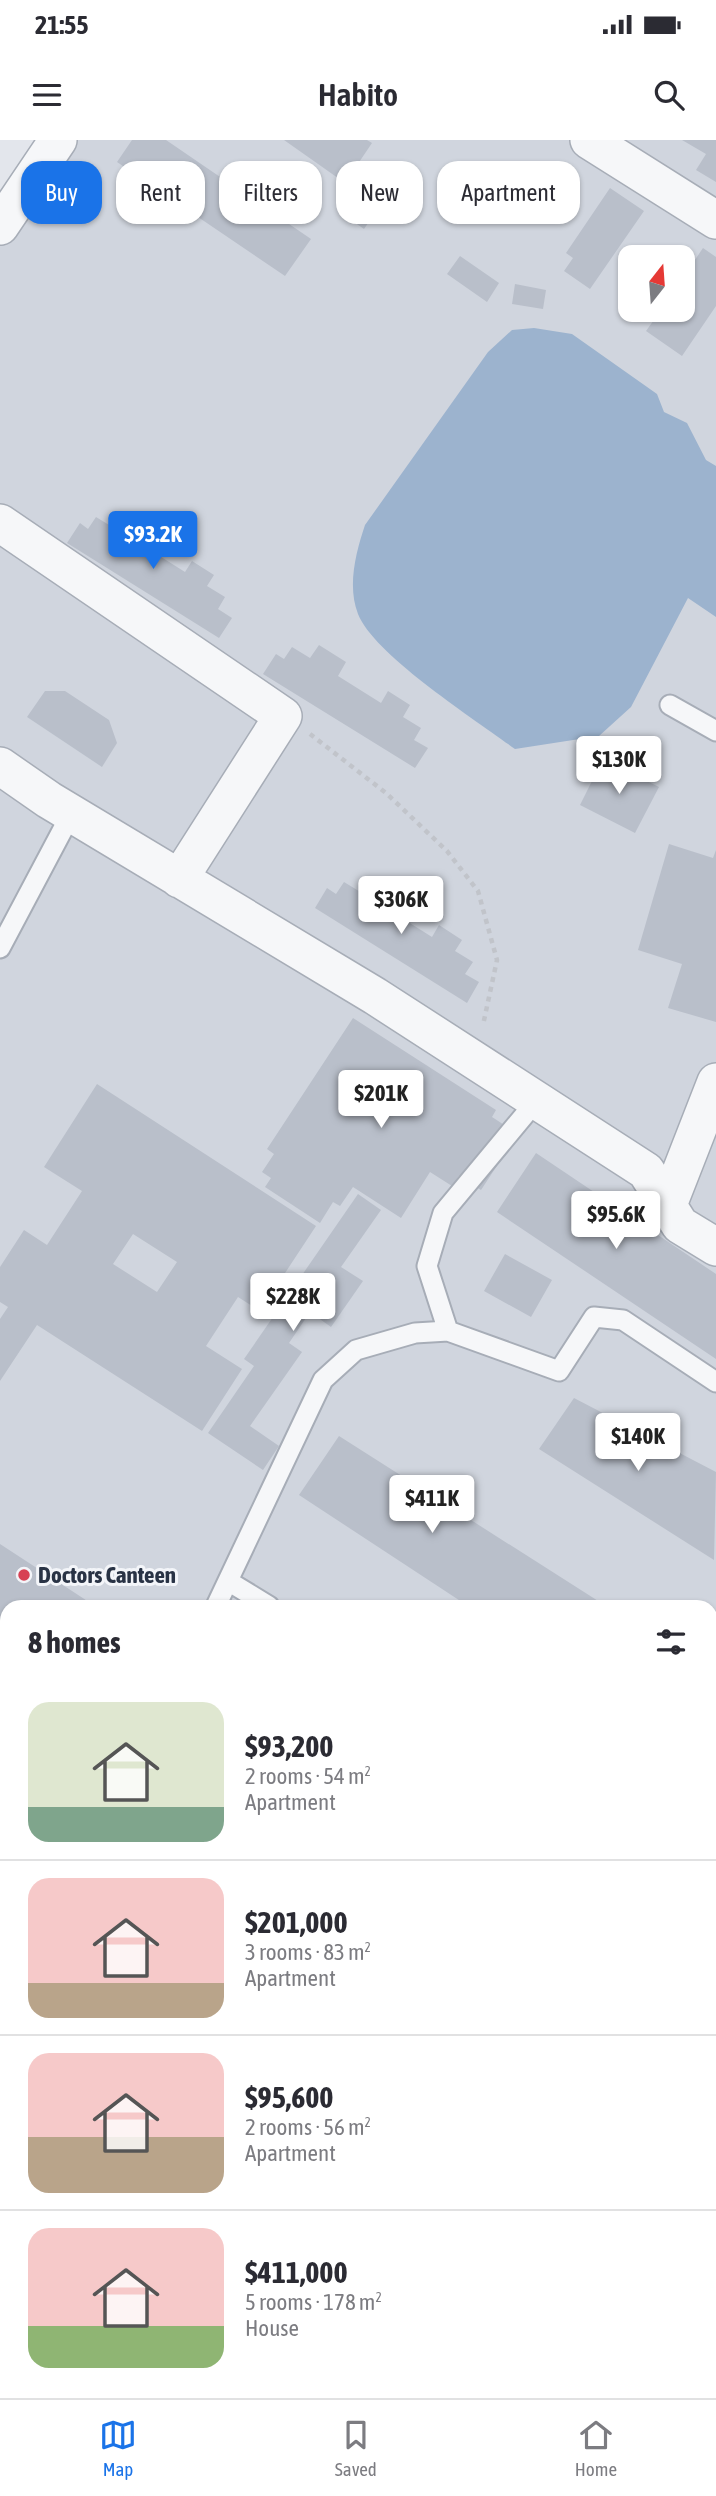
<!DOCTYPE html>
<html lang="en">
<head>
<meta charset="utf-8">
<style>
	body { margin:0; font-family:"Asap Condensed",sans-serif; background:#f7f7f7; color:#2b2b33; height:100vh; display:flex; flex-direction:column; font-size:26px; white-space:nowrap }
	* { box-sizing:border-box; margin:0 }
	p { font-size:23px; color:#7c7c81 }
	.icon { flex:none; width:38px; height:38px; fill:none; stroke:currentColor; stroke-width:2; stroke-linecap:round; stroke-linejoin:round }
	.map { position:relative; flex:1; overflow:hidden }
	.sheet { position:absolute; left:0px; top:1460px; width:718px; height:800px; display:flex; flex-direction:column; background:#fff; border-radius:21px 21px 0 0; box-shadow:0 2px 5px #0004 }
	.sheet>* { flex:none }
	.guide { position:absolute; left:21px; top:21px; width:676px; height:63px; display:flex; gap:14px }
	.needle { width:46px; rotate:17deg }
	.tools { position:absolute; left:618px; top:105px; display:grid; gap:14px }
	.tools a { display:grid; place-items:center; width:77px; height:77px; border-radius:14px; background:#fff; box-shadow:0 2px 5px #0004; font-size:35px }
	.price { position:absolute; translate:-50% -60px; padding:0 16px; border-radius:7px; background:#fff; color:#222; font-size:23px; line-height:46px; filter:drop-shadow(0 2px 4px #0008) }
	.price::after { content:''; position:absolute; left:50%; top:42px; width:21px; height:16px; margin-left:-10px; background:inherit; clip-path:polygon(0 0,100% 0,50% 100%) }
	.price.current { background:#1a73e8; color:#fff }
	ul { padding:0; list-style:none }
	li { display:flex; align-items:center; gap:21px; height:175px; padding:0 28px }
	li+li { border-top:2px solid #e1e1e2 }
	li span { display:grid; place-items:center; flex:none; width:196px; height:140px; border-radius:21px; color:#555 }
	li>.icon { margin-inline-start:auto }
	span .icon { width:84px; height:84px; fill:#fffc; stroke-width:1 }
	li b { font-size:30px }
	h2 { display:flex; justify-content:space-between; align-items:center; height:84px; padding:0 28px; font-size:30px }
	.chip { padding:0 24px; border-radius:21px; background:#fff; box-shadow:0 2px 5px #0004; font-size:24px; line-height:63px }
	.chip.current { background:#1a73e8; color:#fff }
	.status { display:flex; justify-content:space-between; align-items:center; height:49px; padding:0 35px; background:#fff; direction:ltr }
	.status svg { height:19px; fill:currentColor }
	header { display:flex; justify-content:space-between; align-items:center; height:91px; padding:0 28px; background:#fff; font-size:32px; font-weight:600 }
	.tab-bar { display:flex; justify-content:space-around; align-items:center; height:98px; border-top:2px solid #e1e1e2; background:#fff; font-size:19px; color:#7c7c81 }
	.tab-bar a { display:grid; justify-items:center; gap:4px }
	.tab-bar .current { color:#1a73e8 }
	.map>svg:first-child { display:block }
	.built { fill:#d0d5de; fill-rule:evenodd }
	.water { fill:#9cb3ce }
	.building { fill:#b9bfca; fill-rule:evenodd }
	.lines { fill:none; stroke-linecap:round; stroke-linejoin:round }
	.service-casing { stroke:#a7adb7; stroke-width:23 }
	.minor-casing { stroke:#a7adb7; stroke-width:40 }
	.path { stroke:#c1c4ca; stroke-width:4.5; stroke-dasharray:5 5; stroke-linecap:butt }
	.service { stroke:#f6f7f9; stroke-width:19 }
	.minor { stroke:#f6f7f9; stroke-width:37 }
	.poi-dot { fill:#d74154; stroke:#f3f5f9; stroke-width:2.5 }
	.labels { text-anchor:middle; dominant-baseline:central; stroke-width:6; stroke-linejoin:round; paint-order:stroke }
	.poi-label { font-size:23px; font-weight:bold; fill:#293345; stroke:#f3f5f9; text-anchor:start }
</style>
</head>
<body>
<div class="status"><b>21:55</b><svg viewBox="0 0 49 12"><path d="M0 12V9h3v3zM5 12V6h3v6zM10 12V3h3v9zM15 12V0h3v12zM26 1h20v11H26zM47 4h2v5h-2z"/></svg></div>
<header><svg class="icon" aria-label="menu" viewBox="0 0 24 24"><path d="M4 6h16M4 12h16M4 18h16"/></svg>Habito<svg class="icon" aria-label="search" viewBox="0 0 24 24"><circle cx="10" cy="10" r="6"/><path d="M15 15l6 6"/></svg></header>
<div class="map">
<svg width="716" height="2258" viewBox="0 0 716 2258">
	<rect width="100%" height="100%" fill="#e3e6ec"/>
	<!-- built -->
	<path class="built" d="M60 0H716V2258H0V89ZM630 117H682V170H630ZM7 1466H710V2252H7Z"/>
	<!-- water -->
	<path class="water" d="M534 188 572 194 657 254 664 272 687 283 706 320 716 326V477L688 458 631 567 599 596 515 609C476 580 374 515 358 474 347 446 356 412 365 385L488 212 512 190Z"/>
	<!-- building -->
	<path class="building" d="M132 0H166L311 99 285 136 117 22Z
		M284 0H367L372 3 345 43Z
		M682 0H716V42L696 30 706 14Z
		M610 48 644 71 590 149 564 131 573 118 566 113Z
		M357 56 377 70 364 89 344 75Z
		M703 108 716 117V166L682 216 646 191 661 170H682V139Z
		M460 116 499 143 487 162 447 134Z
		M515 144 546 150 543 169 512 164Z
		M122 374 150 392 142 405 185 432 192 421 214 435 207 446 225 457 218 469 232 478 219 498 67 403 80 383 88 389 96 377 114 388Z
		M319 505 346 522 338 536 381 563 388 551 410 565 403 577 421 588 414 600 428 608 415 628 263 534 276 514 284 519 292 507 310 518Z
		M45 551H65L109 580 117 603 102 627 27 577Z
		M603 619 659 647 635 693 580 665Z
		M669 704 713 718 716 710V882L668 868 682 824 638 810Z
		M370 739 398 757 389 770 432 797 439 785 462 800 455 811 473 822 465 834 479 842 467 863 315 768 327 748 336 754 344 742 362 753Z
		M353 878 496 970 492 977 518 994 481 1050 459 1036 452 1046 430 1032 401 1078 353 1047 340 1066 333 1062 320 1083 265 1047 271 1038 262 1032 274 1014 267 1009Z
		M97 944 316 1086 260 1171 238 1157 206 1206 242 1229 202 1291 37 1185 0 1241V1179L8 1167 0 1162V1127L24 1090 47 1105 82 1051 44 1027ZM133 1094 177 1122 157 1152 113 1124Z
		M536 1013 716 1134V1219L497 1072Z
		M358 1054 381 1070 341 1127 363 1141 331 1187 310 1172 289 1203 302 1212 250 1286 279 1306 263 1330 208 1293 254 1226 244 1219Z
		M505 1114 552 1140 531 1177 484 1151Z
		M574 1258 716 1332 714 1420 539 1309Z
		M339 1296 606 1466H468L299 1355Z
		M0 1404 95 1466H7V1483L0 1478Z
		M710 1533 716 1537V1630L710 1627Z
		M710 1862 716 1865V1940L710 1936Z
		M0 1936 7 1941V2016L0 2011Z
		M7 2131V2252H161L159 2258H0V2136Z
		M710 2174 716 2177V2237L710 2245Z
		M336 2252H354L350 2258Z"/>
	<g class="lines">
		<!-- service casing -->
		<g class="service-casing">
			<path id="service" d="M670 565 716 591
				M0 808 71 674
				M448 1191 427 1126 443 1073 537 960
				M228 1441 269 1466
				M216 1466 323 1240 356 1210 415 1193 448 1191 559 1231 594 1177 623 1180 716 1242
				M710 1796 716 1790
				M710 2013 716 2015"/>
		</g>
		<!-- minor casing -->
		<g class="minor-casing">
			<path id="minor" d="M589 0 716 80
				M0 86 58 0
				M0 383 283 576 179 739
				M0 626 49 660 375 856 646 1031 680 1085 716 1107
				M668 1065 716 942
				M710 1751 716 1754"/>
		</g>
		<!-- path -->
		<path class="path" d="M310 594 386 653 447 711 478 751 497 820 483 885"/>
		<!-- service -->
		<use href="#service" class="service"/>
		<!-- minor -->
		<use href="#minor" class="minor"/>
	</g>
	<!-- markers -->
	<circle class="poi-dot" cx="24" cy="1435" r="7"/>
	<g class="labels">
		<!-- poi labels -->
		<g class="poi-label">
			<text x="38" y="1435">Doctors Canteen</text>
		</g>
	</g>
</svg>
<div class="tools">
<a><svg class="needle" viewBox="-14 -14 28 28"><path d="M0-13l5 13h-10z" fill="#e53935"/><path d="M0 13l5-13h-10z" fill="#7c7c81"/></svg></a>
</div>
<b class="price current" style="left:153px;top:431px">$93.2K</b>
<b class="price" style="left:619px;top:656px">$130K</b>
<b class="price" style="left:401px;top:796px">$306K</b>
<b class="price" style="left:381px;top:990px">$201K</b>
<b class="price" style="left:616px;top:1111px">$95.6K</b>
<b class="price" style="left:293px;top:1193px">$228K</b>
<b class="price" style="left:638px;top:1333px">$140K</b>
<b class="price" style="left:432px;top:1395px">$411K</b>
<div class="guide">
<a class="chip current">Buy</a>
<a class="chip">Rent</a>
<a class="chip">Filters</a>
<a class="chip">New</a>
<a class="chip">Apartment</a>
</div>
<section class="sheet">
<h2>8 homes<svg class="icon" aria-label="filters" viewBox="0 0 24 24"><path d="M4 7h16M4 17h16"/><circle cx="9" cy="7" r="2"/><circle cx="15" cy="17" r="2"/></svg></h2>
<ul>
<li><span style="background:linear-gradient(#dfe7d0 75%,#7fa58c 0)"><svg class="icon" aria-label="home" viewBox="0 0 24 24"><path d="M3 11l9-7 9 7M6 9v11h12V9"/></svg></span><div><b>$93,200</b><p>2 rooms · 54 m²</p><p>Apartment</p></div></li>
<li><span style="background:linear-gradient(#f6c9c9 75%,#b9a48a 0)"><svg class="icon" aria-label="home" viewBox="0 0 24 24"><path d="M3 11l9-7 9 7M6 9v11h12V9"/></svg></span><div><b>$201,000</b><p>3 rooms · 83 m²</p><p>Apartment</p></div></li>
<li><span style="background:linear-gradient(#f6c9c9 60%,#b9a48a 0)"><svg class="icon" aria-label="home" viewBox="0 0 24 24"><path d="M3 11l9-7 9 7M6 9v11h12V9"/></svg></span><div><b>$95,600</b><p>2 rooms · 56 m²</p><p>Apartment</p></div></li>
<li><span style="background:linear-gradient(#f6c9c9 70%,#8fb573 0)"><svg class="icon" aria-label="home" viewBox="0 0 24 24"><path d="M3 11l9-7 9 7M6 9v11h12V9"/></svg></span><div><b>$411,000</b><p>5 rooms · 178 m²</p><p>House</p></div></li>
</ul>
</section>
</div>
<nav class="tab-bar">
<a class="current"><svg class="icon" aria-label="map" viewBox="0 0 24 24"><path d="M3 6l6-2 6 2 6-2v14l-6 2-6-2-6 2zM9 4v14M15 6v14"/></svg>Map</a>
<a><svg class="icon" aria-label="saved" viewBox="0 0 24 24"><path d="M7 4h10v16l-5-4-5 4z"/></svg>Saved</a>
<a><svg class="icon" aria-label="home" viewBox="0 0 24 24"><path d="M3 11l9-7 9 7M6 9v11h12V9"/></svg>Home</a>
</nav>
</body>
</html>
